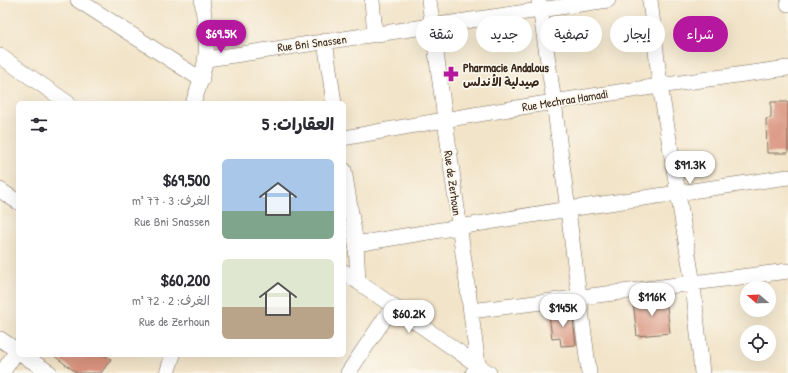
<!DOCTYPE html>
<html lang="ar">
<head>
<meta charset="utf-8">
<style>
	body { margin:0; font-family:"Patrick Hand","Playpen Sans Arabic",sans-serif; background:#f7f7f7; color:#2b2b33; direction:rtl; height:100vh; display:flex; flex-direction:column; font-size:15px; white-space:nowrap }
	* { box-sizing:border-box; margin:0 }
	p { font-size:13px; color:#7c7c81 }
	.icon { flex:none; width:22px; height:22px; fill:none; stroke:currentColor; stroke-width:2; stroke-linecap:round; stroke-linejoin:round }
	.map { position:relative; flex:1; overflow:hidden; direction:ltr }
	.side { position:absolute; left:16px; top:101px; width:330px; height:256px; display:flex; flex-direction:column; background:#fff; border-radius:6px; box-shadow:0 4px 16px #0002; direction:rtl }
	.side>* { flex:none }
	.top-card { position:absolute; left:358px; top:16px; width:370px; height:36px; direction:rtl; display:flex; gap:8px }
	.needle { width:26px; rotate:289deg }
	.tools { position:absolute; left:740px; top:281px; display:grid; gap:8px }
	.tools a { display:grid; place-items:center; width:36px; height:36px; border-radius:50%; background:#fff; box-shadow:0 4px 16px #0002; font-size:20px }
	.price { position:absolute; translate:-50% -34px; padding:0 9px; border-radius:14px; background:#fff; color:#222; font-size:13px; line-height:26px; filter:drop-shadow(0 1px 2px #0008) }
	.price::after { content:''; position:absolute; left:50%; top:24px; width:12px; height:9px; margin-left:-6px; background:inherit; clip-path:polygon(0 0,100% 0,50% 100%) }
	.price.on { background:#b5179e; color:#fff }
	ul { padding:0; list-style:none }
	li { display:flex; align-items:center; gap:12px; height:100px; padding:0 12px }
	li span { display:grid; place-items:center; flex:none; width:112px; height:80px; border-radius:6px; color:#555 }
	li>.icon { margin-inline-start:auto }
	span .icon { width:48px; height:48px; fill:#fffc; stroke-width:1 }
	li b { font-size:17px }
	h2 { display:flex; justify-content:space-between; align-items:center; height:48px; padding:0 12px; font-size:17px }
	.pill { padding:0 14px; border-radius:18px; background:#fff; box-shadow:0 4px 16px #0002; font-size:14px; line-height:36px }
	.pill.on { background:#b5179e; color:#fff }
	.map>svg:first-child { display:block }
	.building { fill:#d9937e }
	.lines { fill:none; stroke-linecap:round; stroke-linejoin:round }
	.minor-casing { stroke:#7b6b5a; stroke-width:16 }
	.minor { stroke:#fff; stroke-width:15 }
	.labels { text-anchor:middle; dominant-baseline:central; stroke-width:3.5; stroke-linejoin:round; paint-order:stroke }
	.street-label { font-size:12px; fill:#3b2a1e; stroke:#fbf7ec }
	.poi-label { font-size:12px; font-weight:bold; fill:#3b2a1e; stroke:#fbf7ec; text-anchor:start }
</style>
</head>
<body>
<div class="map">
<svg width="788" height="373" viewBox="0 0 788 373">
	<rect width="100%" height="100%" fill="#fbf7ec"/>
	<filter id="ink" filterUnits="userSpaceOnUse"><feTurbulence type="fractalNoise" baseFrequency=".025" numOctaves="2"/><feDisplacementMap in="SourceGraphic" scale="8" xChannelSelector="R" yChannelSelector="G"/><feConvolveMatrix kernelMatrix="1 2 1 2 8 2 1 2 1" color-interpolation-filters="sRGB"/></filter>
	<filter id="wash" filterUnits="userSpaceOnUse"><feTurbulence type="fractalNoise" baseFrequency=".012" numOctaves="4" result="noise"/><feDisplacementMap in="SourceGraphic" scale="16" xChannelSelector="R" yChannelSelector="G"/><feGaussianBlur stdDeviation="0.9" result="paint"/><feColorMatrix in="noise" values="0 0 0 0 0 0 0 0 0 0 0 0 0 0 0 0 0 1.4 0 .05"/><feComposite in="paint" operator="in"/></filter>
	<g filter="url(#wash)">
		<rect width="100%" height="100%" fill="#f2e4c9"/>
		<g id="blocks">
			<!-- building -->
			<path class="building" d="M771 102H788V153H767L766 119 771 118Z
				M666 298 670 333 637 336 633 301Z
				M572 311 576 345 561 346 560 338 552 339 549 314Z
				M53 355H103L111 359 101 373H77Z"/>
		</g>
	</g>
	<g filter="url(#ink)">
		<use href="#blocks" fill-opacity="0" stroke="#7b6b5a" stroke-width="1"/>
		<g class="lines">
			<!-- minor casing -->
			<g class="minor-casing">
				<path id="minor" d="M78 0 202 80
					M372 0 375 35
					M429 0 478 365 473 373
					M650 0 660 85 693 284 702 373
					M788 0V4
					M539 1 554 102 589 373
					M325 41 334 103
					M0 56 68 103
					M207 59 608 0
					M193 103C210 59 208 46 202 0
					M344 138C491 110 639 88 788 68
					M344 170 356 244 568 209 788 177
					M0 190 18 202
					M356 244 358 282
					M344 272 489 373
					M471 311 788 271
					M0 339 18 351
					M23 355 50 373
					M2 373 18 349
					M167 373 173 355
					M348 373 393 306"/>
			</g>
			<!-- minor -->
			<use href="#minor" class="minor"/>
		</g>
	</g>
	<!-- icons -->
	<defs>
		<g id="pharmacy-bare" transform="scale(1.2)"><path d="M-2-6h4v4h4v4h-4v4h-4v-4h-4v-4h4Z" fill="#b5179e" stroke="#fbf7ec" stroke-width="2.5" paint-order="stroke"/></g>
	</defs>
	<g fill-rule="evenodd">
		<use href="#pharmacy-bare" x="451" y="74"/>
	</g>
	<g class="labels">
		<!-- street labels -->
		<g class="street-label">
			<text transform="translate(312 43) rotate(-7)">Rue Bni Snassen</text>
			<text transform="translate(565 100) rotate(-9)">Rue Mechraa Hamadi</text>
			<text transform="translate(453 183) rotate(82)">Rue de Zerhoun</text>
		</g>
		<!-- poi labels -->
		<g class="poi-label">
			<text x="463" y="67">Pharmacie Andalous<tspan x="463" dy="14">صيدلية الأندلس</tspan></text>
		</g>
	</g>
</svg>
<div class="tools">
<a><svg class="needle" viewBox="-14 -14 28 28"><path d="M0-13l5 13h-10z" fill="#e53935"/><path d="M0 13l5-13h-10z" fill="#7c7c81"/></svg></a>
<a><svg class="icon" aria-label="locate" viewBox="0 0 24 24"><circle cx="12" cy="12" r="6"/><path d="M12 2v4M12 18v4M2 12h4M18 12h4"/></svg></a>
</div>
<b class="price on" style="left:221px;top:54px">$69.5K</b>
<b class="price" style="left:690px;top:185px">$91.3K</b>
<b class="price" style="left:652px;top:317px">$116K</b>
<b class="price" style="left:563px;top:328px">$145K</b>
<b class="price" style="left:409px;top:334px">$60.2K</b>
<div class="top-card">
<a class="pill on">شراء</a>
<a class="pill">إيجار</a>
<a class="pill">تصفية</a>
<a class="pill">جديد</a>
<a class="pill">شقة</a>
</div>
<section class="side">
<h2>العقارات: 5<svg class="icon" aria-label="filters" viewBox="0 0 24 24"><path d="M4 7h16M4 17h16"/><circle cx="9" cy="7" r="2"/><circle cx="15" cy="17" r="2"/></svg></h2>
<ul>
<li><span style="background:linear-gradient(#a9c7e8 65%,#7fa58c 0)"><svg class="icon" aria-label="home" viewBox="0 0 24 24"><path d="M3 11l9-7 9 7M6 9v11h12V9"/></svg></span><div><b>$69,500</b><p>الغرف: 3 · 77 m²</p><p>Rue Bni Snassen</p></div></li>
<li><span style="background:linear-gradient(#dfe7d0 60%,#b9a48a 0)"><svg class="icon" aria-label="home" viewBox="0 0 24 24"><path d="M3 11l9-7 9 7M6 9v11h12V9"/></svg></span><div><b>$60,200</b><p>الغرف: 2 · 72 m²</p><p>Rue de Zerhoun</p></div></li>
</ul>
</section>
</div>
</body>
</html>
